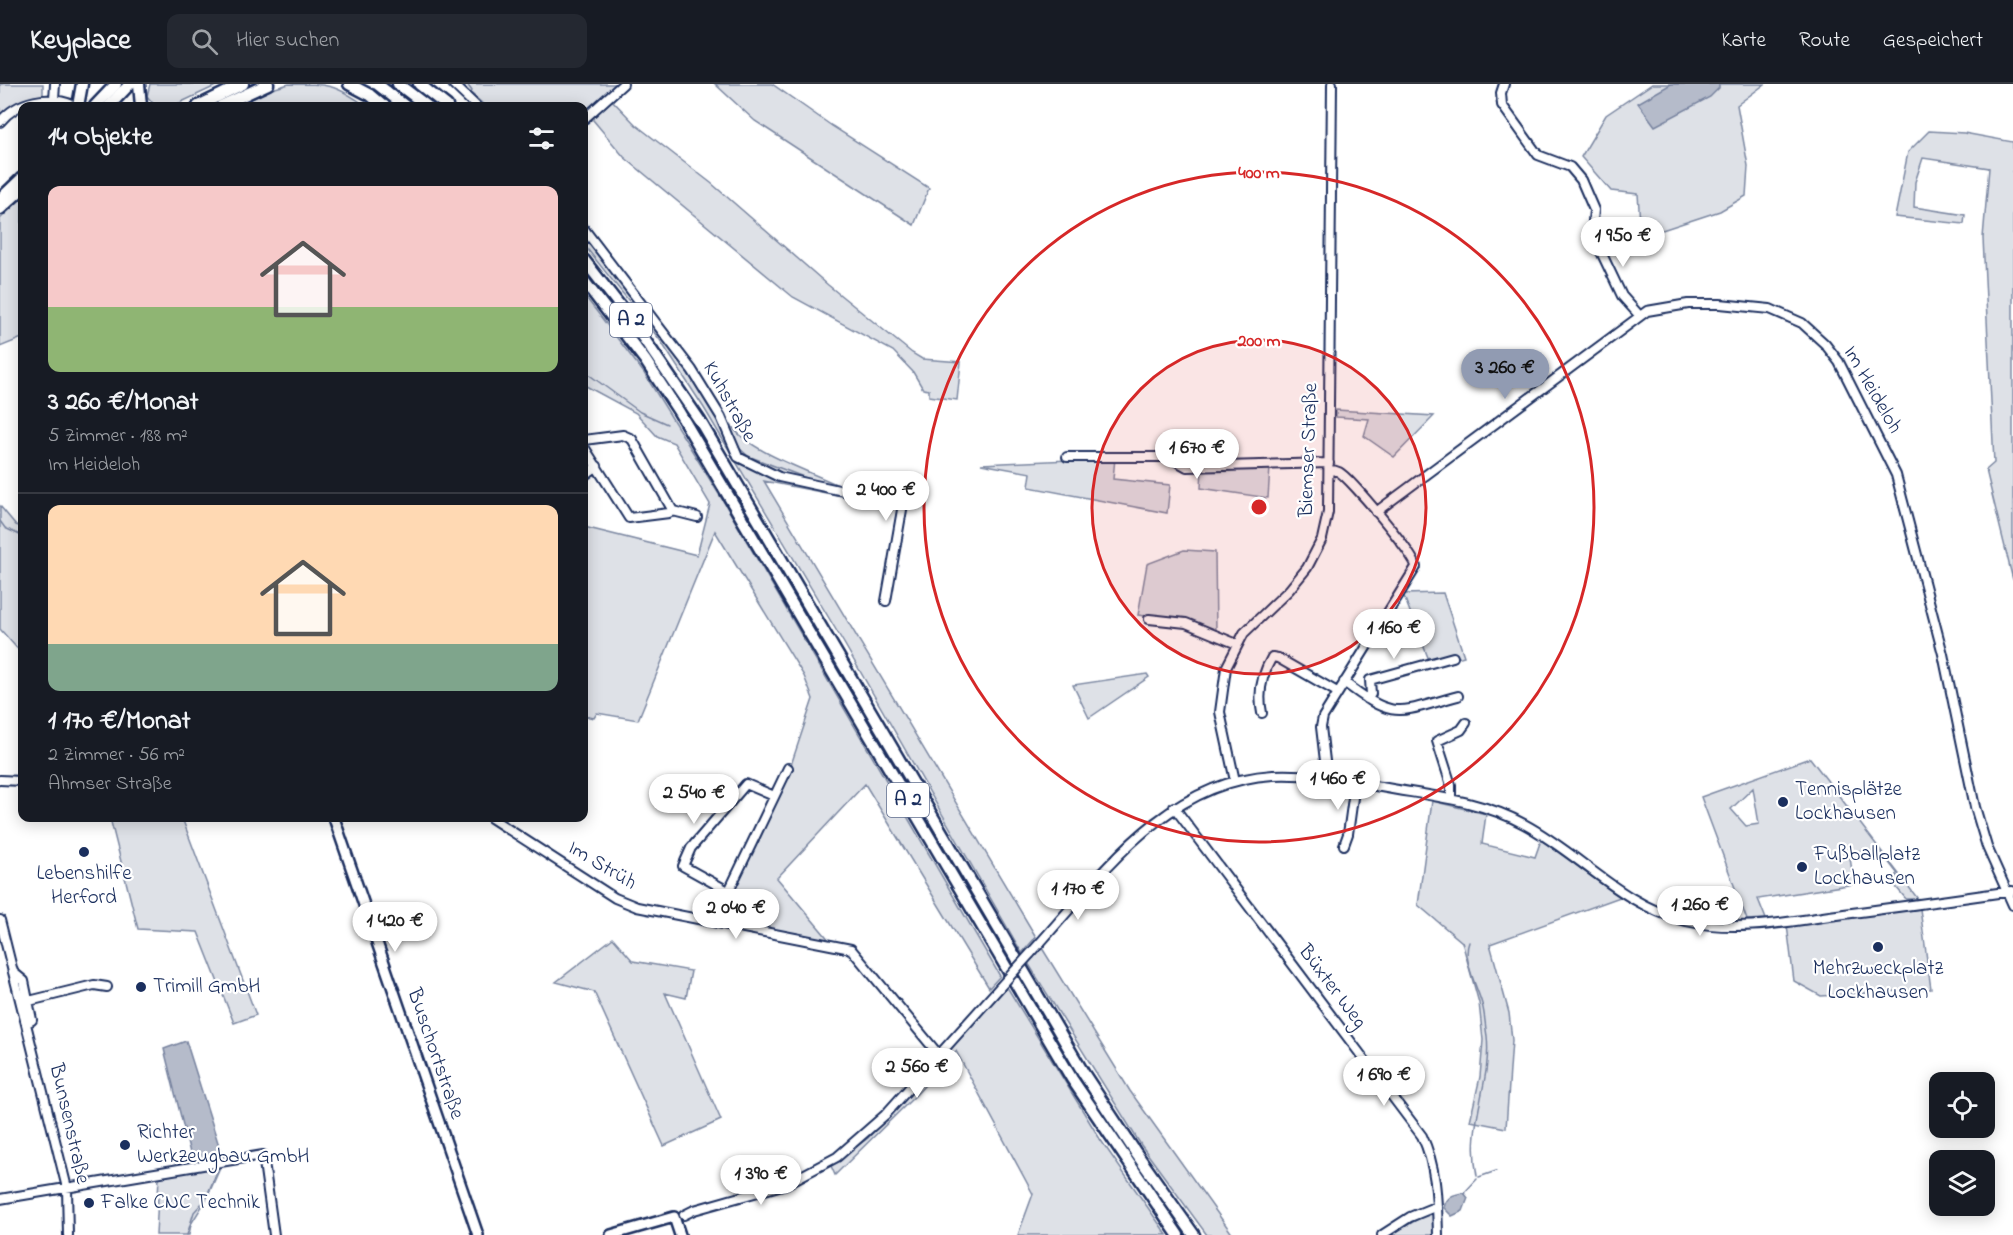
<!DOCTYPE html>
<html lang="de">
<head>
<meta charset="utf-8">
<style>
	body { margin:0; font-family:"Indie Flower",sans-serif; background:#242831; color:#f1f3f6; height:100vh; display:flex; flex-direction:column; font-size:22px; white-space:nowrap }
	* { box-sizing:border-box; margin:0 }
	p { font-size:20px; color:#9ea1a6 }
	.icon { flex:none; width:33px; height:33px; fill:none; stroke:currentColor; stroke-width:2; stroke-linecap:round; stroke-linejoin:round }
	.map { position:relative; flex:1; overflow:hidden }
	.details { position:absolute; left:18px; top:18px; width:570px; height:720px; display:flex; flex-direction:column; background:#171b24; border-radius:12px; box-shadow:0 3px 15px #0003 }
	.details>* { flex:none }
	.fabs { position:absolute; left:1929px; top:988px; display:grid; gap:12px }
	.fabs a { display:grid; place-items:center; width:66px; height:66px; border-radius:12px; background:#171b24; box-shadow:0 3px 15px #0003; font-size:30px }
	.price { position:absolute; translate:-50% -51px; padding:0 14px; border-radius:21px; background:#fff; color:#222; font-size:20px; line-height:39px; filter:drop-shadow(0 2px 3px #0008) }
	.price::after { content:''; position:absolute; left:50%; top:36px; width:18px; height:14px; margin-left:-9px; background:inherit; clip-path:polygon(0 0,100% 0,50% 100%) }
	.price.current { background:#919bb2; color:#111 }
	ul { padding:0; list-style:none }
	li { display:grid; align-content:center; gap:12px; height:318px; padding:0 30px }
	li+li { border-top:2px solid #363941 }
	li span { display:grid; place-items:center; height:186px; border-radius:12px; color:#555 }
	li>.icon { margin-inline-start:auto }
	span .icon { width:108px; height:108px; fill:#fffc; stroke-width:1 }
	li b { font-size:26px }
	h2 { display:flex; justify-content:space-between; align-items:center; height:72px; padding:0 30px; font-size:26px }
	header { display:flex; align-items:center; gap:36px; box-sizing:border-box; height:84px; padding:0 30px; background:#171b24; border-bottom:2px solid #363941 }
	header strong { font-size:28px }
	nav { display:flex; gap:33px; margin-inline-start:auto; font-size:21px }
	.search { width:420px; height:54px; background:#242831; display:flex; align-items:center; gap:15px; box-sizing:border-box; padding:0 21px; border-radius:12px; color:#9ea1a6; font-size:22px }
	.map>svg:first-child { display:block }
	.green { fill:#dee1e7; stroke:#7c88a2; stroke-width:1.5; fill-rule:evenodd }
	.water { fill:#b5bbca; stroke:#77839f; stroke-width:1.5 }
	.lines { fill:none; stroke-linecap:round; stroke-linejoin:round }
	.stream { stroke:#77839f; stroke-width:1.5 }
	.minor-casing { stroke:#1b2f5e; stroke-width:12 }
	.major-casing { stroke:#1b2f5e; stroke-width:14 }
	.highway-casing { stroke:#1b2f5e; stroke-width:15 }
	.minor { stroke:#fff; stroke-width:8 }
	.major { stroke:#fff; stroke-width:9 }
	.highway { stroke:#fff; stroke-width:10 }
	.minor-bridge-casing { stroke:#1b2f5e; stroke-width:12; stroke-linecap:butt }
	.highway-bridge-casing { stroke:#1b2f5e; stroke-width:15; stroke-linecap:butt }
	.minor-bridge { stroke:#fff; stroke-width:8 }
	.highway-bridge { stroke:#fff; stroke-width:10 }
	.ring { fill:none; stroke:#d62828; stroke-width:3 }
	.poi-dot { fill:#1b2f5e; stroke:#fff; stroke-width:2 }
	.labels { text-anchor:middle; dominant-baseline:central; stroke-width:4.5; stroke-linejoin:round; paint-order:stroke }
	.shield { fill:#fff; stroke:#5f6d8e; stroke-width:1.5 }
	.shield-label { font-size:20px; font-weight:bold; fill:#1b2f5e }
	.street-label { font-size:21px; fill:#1b2f5e; stroke:#fff }
	.poi-label { font-size:21px; fill:#1b2f5e; stroke:#fff; text-anchor:start }
	.centre { fill:#d62828; stroke:#fff; stroke-width:3 }
	.ring-label { font-size:18px; text-anchor:middle; font-weight:bold; fill:#d62828; stroke:#fff; stroke-width:4.5; stroke-linejoin:round; paint-order:stroke }
</style>
</head>
<body>
<header>
<strong>Keyplace</strong>
<div class="search"><svg class="icon" aria-label="search" viewBox="0 0 24 24"><circle cx="10" cy="10" r="6"/><path d="M15 15l6 6"/></svg>Hier suchen</div>
<nav><a>Karte</a><a>Route</a><a>Gespeichert</a></nav>
</header>
<div class="map">
<svg width="2013" height="1151" viewBox="0 0 2013 1151">
	<rect width="100%" height="100%" fill="#fff"/>
	<filter id="ink" filterUnits="userSpaceOnUse"><feTurbulence type="fractalNoise" baseFrequency=".0167" numOctaves="2"/><feDisplacementMap in="SourceGraphic" scale="12" xChannelSelector="R" yChannelSelector="G"/><feConvolveMatrix kernelMatrix="1 2 1 2 8 2 1 2 1" color-interpolation-filters="sRGB"/></filter>
	<g filter="url(#ink)">
		<!-- green -->
		<path class="green" d="M0 0H43V13L20 18 0 32Z
			M150 0H220L173 22H155L147 12Z
			M289 0C328 0 335 0 366 22H237L272 5Z
			M461 0H627L611 15 636 41 711 99 828 201 912 269 922 275 961 278 957 316 929 312V306L923 305 913 288 893 267 793 213 624 73 588 30 584 33V22H485Z
			M715 0H772L832 42 929 104 914 141 755 37Z
			M1652 0H1765L1737 21 1748 82 1746 112 1720 127 1641 153 1638 110 1611 107 1581 73 1606 31Z
			M1929 47 1964 49 2013 58V496L1986 386 1994 379 1983 154 1989 84 1923 74 1915 98 1914 123 1965 131 1964 140 1895 133 1908 68Z
			M22 114V254L0 263V135Z
			M584 147 692 288 723 340 731 341C748 367 809 387 838 401L837 411 764 397 1036 853 1022 869 845 561 704 324 660 256 584 161Z
			M584 211 644 289 725 420 1000 892 989 904 865 700 777 794 830 857 771 846 753 816 733 806 790 684 813 615 804 592 715 447 638 636 597 629 594 634 584 632V443L697 471 710 420 674 359 657 352 636 329 584 301Z
			M1336 326 1434 332 1394 373 1364 352 1369 335 1336 333Z
			M1115 374 1113 395 1170 401 1167 429 1029 403 1031 389 981 380Z
			M1270 383 1268 414 1201 404 1202 384Z
			M0 422 16 441 22 443V570L0 545Z
			M1184 466 1215 468 1216 548 1184 537 1138 531 1147 480Z
			M1443 509 1464 572 1431 581 1403 510Z
			M1147 590 1149 593 1089 634 1073 601Z
			M1810 674 1918 815H1906L1896 803 1897 789 1880 767H1849L1854 800 1758 815 1766 835 1747 836 1701 713ZM1753 704 1759 740 1746 742 1731 725Z
			M1432 717 1486 730 1482 760 1535 773 1541 756 1620 813 1490 860 1509 929 1512 956 1506 1044 1470 1037 1480 993 1483 956 1479 919 1462 858 1418 821Z
			M110 734H182L256 931 234 939 198 848 138 845Z
			M1920 825 1931 905 1821 912 1794 897 1787 841Z
			M613 854 633 877 691 887 686 914 665 909 721 1036 664 1062 594 908 556 898Z
			M1042 864 1130 1007 1233 1151H1207L1141 1061 1028 879Z
			M1007 903 1100 1055 1167 1151H1018L1033 1110 956 967 914 1013 835 1091 831 1082 868 1054Z
			M221 1082 206 1116 191 1140 189 1151H156L159 1093Z
			M1432 1127 1435 1151H1390Z"/>
		<!-- water -->
		<path class="water" d="M1671 0H1719V4L1710 13 1655 42 1638 19Z
			M186 957 220 1065 224 1074 197 1079 192 1077 164 965Z
			M1464 1109 1468 1114 1463 1127 1452 1132 1444 1124C1446 1113 1453 1110 1464 1109Z"/>
		<g class="lines">
			<!-- stream -->
			<path class="stream" d="M467 0 472 7 470 11
				M584 287 640 328 667 340
				M738 363 748 372 809 395
				M0 437 5 444 22 452
				M1469 858C1462 876 1477 902 1482 920 1485 930 1485 941 1487 952 1492 1001 1466 1038 1477 1092
				M1479 1093 1496 1087
				M1464 1109 1477 1095
				M187 1151 194 1128 205 1116 219 1083"/>
			<!-- minor casing -->
			<g class="minor-casing">
				<path id="minor" d="M453 0 476 22
					M1504 0 1501 9 1502 21 1538 71 1570 83 1581 96 1594 126 1592 149 1622 212 1639 231
					M54 16 55 0
					M584 35 623 0
					M0 38C18 16 49 10 75 22
					M584 145 692 286 721 333 738 373 779 393 903 420 886 517
					M584 356 623 351 632 355 673 427
					M584 363 629 434 669 429 673 427 697 433
					M1067 373H1169L1187 383 1329 379
					M584 392 597 382
					M1376 428 1647 227 1688 220H1720L1770 225 1802 239 1825 260 1839 278 1896 391 1943 570 1975 723 1987 763 2013 821
					M1149 535 1186 539 1237 560
					M1344 598C1396 638 1398 628 1458 612
					M1367 615 1371 610 1370 596 1453 573
					M1262 629C1258 610 1262 590 1272 573L1278 574 1337 608
					M1327 694 1321 643 1323 633 1416 483C1416 472 1350 394 1339 388 1335 386 1333 386 1329 386
					M0 696 22 697
					M1235 697 1220 628 1226 584 1244 549 1289 506 1307 484 1322 455 1328 428 1332 0
					M1451 715V701L1437 657 1461 646 1466 639
					M1174 723 1422 1052C1437 1084 1437 1116 1438 1151
					M491 734 615 814 637 823 851 865 939 971
					M1344 761 1348 750 1355 699
					M728 807 683 782 691 764 746 700 774 712
					M0 836 67 1104 68 1151
					M714 838 788 684
					M1030 870C1099 795 1162 698 1273 691 1309 689 1346 697 1381 703 1429 712 1481 716 1524 740 1582 771 1619 820 1686 837 1738 849 1792 837 1844 830 1900 823 1956 815 2012 807
					M13 888 24 897 32 936 27 939
					M29 917 94 901 107 903
					M0 1115 263 1071 274 1151
					M684 1131 694 1126 786 1100 837 1073 885 1031 1000 903
					M1382 1151 1410 1133 1437 1122"/>
			</g>
			<!-- major casing -->
			<g class="major-casing">
				<path id="major" d="M334 734 478 1151
					M611 1151 674 1133 680 1151"/>
			</g>
			<!-- highway casing -->
			<g class="highway-casing">
				<path id="highway" d="M139 0 141 22
					M349 0 370 11
					M398 0 427 22
					M419 0 447 22
					M386 7 405 22
					M78 22 82 0
					M95 22 116 0
					M109 22 130 0
					M198 22 243 0
					M221 22 268 0
					M0 115 22 94
					M0 125 22 105
					M584 176 631 236 700 337 1084 990 1136 1069 1194 1151
					M584 197 645 276 679 328 1072 995 1178 1151"/>
			</g>
			<!-- minor -->
			<use href="#minor" class="minor"/>
			<!-- major -->
			<use href="#major" class="major"/>
			<!-- highway -->
			<use href="#highway" class="highway"/>
			<!-- minor-bridge casing -->
			<g class="minor-bridge-casing">
				<path id="minor-bridge" d="M1000 903 1030 870"/>
			</g>
			<!-- highway-bridge casing -->
			<g class="highway-bridge-casing">
				<path id="highway-bridge" d="M377 0 386 7
					M370 11 382 21"/>
			</g>
			<!-- minor-bridge -->
			<use href="#minor-bridge" class="minor-bridge"/>
			<!-- highway-bridge -->
			<use href="#highway-bridge" class="highway-bridge"/>
		</g>
	</g>
	<!-- distance rings -->
	<circle cx="1259" cy="423" r="167" fill="#d62828" fill-opacity=".12"/>
	<g class="ring">
		<circle cx="1259" cy="423" r="167"/>
		<circle cx="1259" cy="423" r="335"/>
	</g>
	<!-- markers -->
	<g class="poi-dot">
		<circle cx="1783" cy="718" r="6"/>
		<circle cx="84" cy="768" r="6"/>
		<circle cx="1802" cy="783" r="6"/>
		<circle cx="1878" cy="863" r="6"/>
		<circle cx="141" cy="903" r="6"/>
		<circle cx="125" cy="1061" r="6"/>
		<circle cx="89" cy="1119" r="6"/>
	</g>
	<g class="labels">
		<!-- shield labels -->
		<g class="shield">
			<rect x="610" y="219" width="42" height="34" rx="4.5"/>
			<rect x="887" y="699" width="42" height="34" rx="4.5"/>
		</g>
		<g class="shield-label">
			<text x="631" y="236">A 2</text>
			<text x="908" y="716">A 2</text>
		</g>
		<!-- street labels -->
		<g class="street-label">
			<text transform="translate(1872 306) rotate(60)">Im Heideloh</text>
			<text transform="translate(729 318) rotate(61)">Kuhstraße</text>
			<text transform="translate(1309 366) rotate(-88)">Biemser Straße</text>
			<text transform="translate(602 782) rotate(31)">Im Strüh</text>
			<text transform="translate(1332 903) rotate(53)">Büxter Weg</text>
			<text transform="translate(435 970) rotate(71)">Buschortstraße</text>
			<text transform="translate(69 1040) rotate(77)">Bunsenstraße</text>
		</g>
		<!-- poi labels -->
		<g class="poi-label">
			<text x="1795" y="706">Tennisplätze<tspan x="1795" dy="24">Lockhausen</tspan></text>
			<text x="1814" y="771">Fußballplatz<tspan x="1814" dy="24">Lockhausen</tspan></text>
			<text x="84" y="790" text-anchor="middle">Lebenshilfe<tspan x="84" dy="24">Herford</tspan></text>
			<text x="1878" y="885" text-anchor="middle">Mehrzweckplatz<tspan x="1878" dy="24">Lockhausen</tspan></text>
			<text x="153" y="903">Trimill GmbH</text>
			<text x="137" y="1049">Richter<tspan x="137" dy="24">Werkzeugbau GmbH</tspan></text>
			<text x="101" y="1119">Falke CNC Technik</text>
		</g>
	</g>
	<circle cx="1259" cy="423" r="9" class="centre"/>
	<g class="ring-label">
		<text x="1259" y="94">400 m</text>
		<text x="1259" y="262">200 m</text>
	</g>
</svg>
<div class="fabs">
<a><svg class="icon" aria-label="locate" viewBox="0 0 24 24"><circle cx="12" cy="12" r="6"/><path d="M12 2v4M12 18v4M2 12h4M18 12h4"/></svg></a>
<a><svg class="icon" aria-label="layers" viewBox="0 0 24 24"><path d="M12 4l9 5-9 5-9-5zM3 14l9 5 9-5"/></svg></a>
</div>
<b class="price" style="left:1623px;top:184px">1 950 €</b>
<b class="price current" style="left:1505px;top:316px">3 260 €</b>
<b class="price" style="left:1197px;top:396px">1 670 €</b>
<b class="price" style="left:886px;top:438px">2 400 €</b>
<b class="price" style="left:1394px;top:576px">1 160 €</b>
<b class="price" style="left:1338px;top:727px">1 460 €</b>
<b class="price" style="left:694px;top:741px">2 540 €</b>
<b class="price" style="left:1078px;top:837px">1 170 €</b>
<b class="price" style="left:1700px;top:853px">1 260 €</b>
<b class="price" style="left:736px;top:856px">2 040 €</b>
<b class="price" style="left:395px;top:869px">1 420 €</b>
<b class="price" style="left:917px;top:1015px">2 560 €</b>
<b class="price" style="left:1384px;top:1023px">1 690 €</b>
<b class="price" style="left:761px;top:1122px">1 390 €</b>
<section class="details">
<h2>14 Objekte<svg class="icon" aria-label="filters" viewBox="0 0 24 24"><path d="M4 7h16M4 17h16"/><circle cx="9" cy="7" r="2"/><circle cx="15" cy="17" r="2"/></svg></h2>
<ul>
<li><span style="background:linear-gradient(#f6c9c9 65%,#8fb573 0)"><svg class="icon" aria-label="home" viewBox="0 0 24 24"><path d="M3 11l9-7 9 7M6 9v11h12V9"/></svg></span><div><b>3 260 €/Monat</b><p>5 Zimmer · 188 m²</p><p>Im Heideloh</p></div></li>
<li><span style="background:linear-gradient(#ffd9b3 75%,#7fa58c 0)"><svg class="icon" aria-label="home" viewBox="0 0 24 24"><path d="M3 11l9-7 9 7M6 9v11h12V9"/></svg></span><div><b>1 170 €/Monat</b><p>2 Zimmer · 56 m²</p><p>Ahmser Straße</p></div></li>
</ul>
</section>
</div>
</body>
</html>
